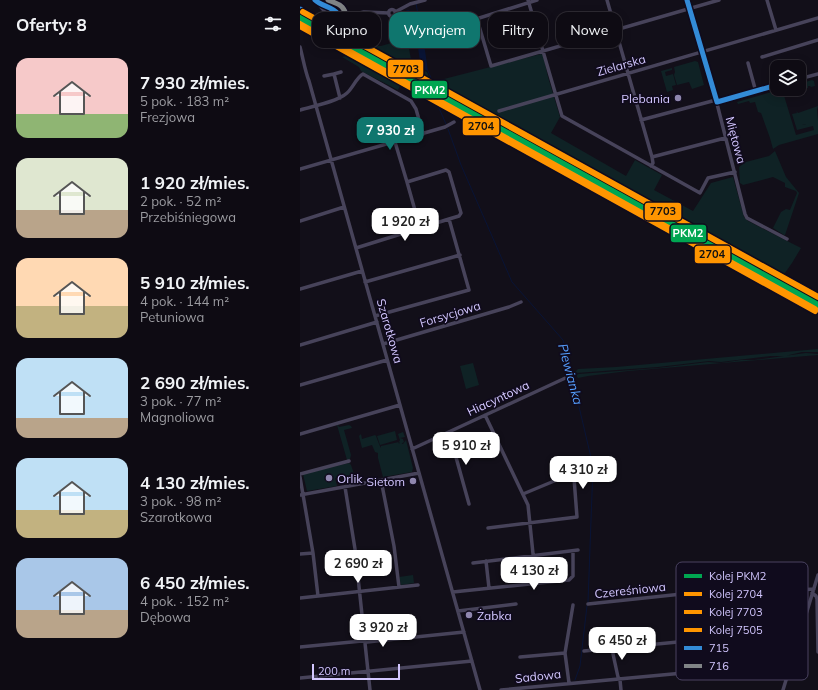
<!DOCTYPE html>
<html lang="pl">
<head>
<meta charset="utf-8">
<style>
	body { margin:0; font-family:Mulish,sans-serif; background:#17141c; color:#f1f3f6; height:100vh; display:flex; flex-direction:column; font-size:15px; white-space:nowrap }
	* { box-sizing:border-box; margin:0 }
	p { font-size:13px; color:#9b9ba0 }
	.icon { flex:none; width:22px; height:22px; fill:none; stroke:currentColor; stroke-width:2; stroke-linecap:round; stroke-linejoin:round }
	.map { position:relative; flex:1; overflow:hidden }
	.drawer { display:flex; flex-direction:column; background:#0e0b13; width:300px }
	.drawer>* { flex:none }
	.top-card { position:absolute; left:12px; top:12px; width:380px; height:36px; display:flex; gap:8px }
	.tools { position:absolute; left:470px; top:60px; display:grid; gap:8px }
	.tools a { display:grid; place-items:center; width:36px; height:36px; border-radius:8px; background:#0e0b13; box-shadow:0 2px 10px #0003,0 0 0 1px #2e2b33; font-size:20px }
	.scale { position:absolute; left:12px; bottom:10px; width:88px; box-sizing:border-box; padding-left:4px; border:2px solid #d3c7ff; border-top:0; font-size:11px; line-height:14px; white-space:nowrap; color:#d3c7ff; -webkit-text-stroke:3px #100b1d; paint-order:stroke }
	.price { position:absolute; translate:-50% -34px; padding:0 9px; border-radius:8px; background:#fff; color:#222; font-size:13px; line-height:26px; filter:drop-shadow(0 1px 2px #0008) }
	.price::after { content:''; position:absolute; left:50%; top:24px; width:12px; height:9px; margin-left:-6px; background:inherit; clip-path:polygon(0 0,100% 0,50% 100%) }
	.price.selected { background:#0f766e; color:#fff }
	ul { padding:0; list-style:none }
	li { display:flex; align-items:center; gap:12px; height:100px; padding:0 16px }
	li span { display:grid; place-items:center; flex:none; width:112px; height:80px; border-radius:12px; color:#555 }
	li>.icon { margin-inline-start:auto }
	span .icon { width:48px; height:48px; fill:#fffc; stroke-width:1 }
	li b { font-size:17px }
	h2 { display:flex; justify-content:space-between; align-items:center; height:48px; padding:0 16px; font-size:17px }
	.chip { padding:0 14px; border-radius:12px; background:#0e0b13; box-shadow:0 2px 10px #0003,0 0 0 1px #2e2b33; font-size:14px; line-height:36px }
	.chip.selected { background:#0f766e; color:#fff }
	main { display:flex; flex:1; min-height:0 }
	.map>svg:first-child { display:block }
	.green { fill:#0f2225 }
	.water { fill:#091436 }
	.lines { fill:none; stroke-linecap:round; stroke-linejoin:round }
	.stream { stroke:#091436; stroke-width:1 }
	.minor { stroke:#47435a; stroke-width:3.5 }
	.bus-1-casing { stroke:#100b1d; stroke-width:8 }
	.bus-2-casing { stroke:#100b1d; stroke-width:8 }
	.bus-1 { stroke:#338bd7; stroke-width:5 }
	.bus-2 { stroke:#808486; stroke-width:5 }
	.rail-1-casing { stroke:#100b1d; stroke-width:9 }
	.rail-2-casing { stroke:#100b1d; stroke-width:9 }
	.rail-3-casing { stroke:#100b1d; stroke-width:9 }
	.rail-4-casing { stroke:#100b1d; stroke-width:9 }
	.rail-1 { stroke:#00a651; stroke-width:6 }
	.rail-2 { stroke:#ff9500; stroke-width:6 }
	.rail-3 { stroke:#ff9500; stroke-width:6 }
	.rail-4 { stroke:#ff9500; stroke-width:6 }
	.poi-dot { fill:#8f87ae; stroke:#100b1d; stroke-width:1.5 }
	.labels { text-anchor:middle; dominant-baseline:central; stroke-width:3.5; stroke-linejoin:round; paint-order:stroke }
	.street-label { font-size:12px; fill:#d3c7ff; stroke:#100b1d }
	.poi-label { font-size:12px; fill:#d3c7ff; stroke:#100b1d; text-anchor:end }
	.water-label { font-size:13px; font-style:italic; fill:#559fff; stroke:#100b1d }
	.key { fill:#100b1d; stroke:#4a4361; stroke-width:1 }
	.key-label { font-size:11px; fill:#d3c7ff }
	.line-badge { stroke:#100b1d; stroke-width:1.5 }
	.badge-label { font-size:11px; text-anchor:middle; font-weight:bold; fill:#fff }
	.pale-badge-label { font-size:11px; text-anchor:middle; font-weight:bold; fill:#111 }
</style>
</head>
<body>
<main>
<section class="drawer">
<h2>Oferty: 8<svg class="icon" aria-label="filters" viewBox="0 0 24 24"><path d="M4 7h16M4 17h16"/><circle cx="9" cy="7" r="2"/><circle cx="15" cy="17" r="2"/></svg></h2>
<ul>
<li><span style="background:linear-gradient(#f6c9c9 70%,#8fb573 0)"><svg class="icon" aria-label="home" viewBox="0 0 24 24"><path d="M3 11l9-7 9 7M6 9v11h12V9"/></svg></span><div><b>7 930 zł/mies.</b><p>5 pok. · 183 m²</p><p>Frezjowa</p></div></li>
<li><span style="background:linear-gradient(#dfe7d0 65%,#b9a48a 0)"><svg class="icon" aria-label="home" viewBox="0 0 24 24"><path d="M3 11l9-7 9 7M6 9v11h12V9"/></svg></span><div><b>1 920 zł/mies.</b><p>2 pok. · 52 m²</p><p>Przebiśniegowa</p></div></li>
<li><span style="background:linear-gradient(#ffd9b3 60%,#c2b280 0)"><svg class="icon" aria-label="home" viewBox="0 0 24 24"><path d="M3 11l9-7 9 7M6 9v11h12V9"/></svg></span><div><b>5 910 zł/mies.</b><p>4 pok. · 144 m²</p><p>Petuniowa</p></div></li>
<li><span style="background:linear-gradient(#bfe0f5 75%,#b9a48a 0)"><svg class="icon" aria-label="home" viewBox="0 0 24 24"><path d="M3 11l9-7 9 7M6 9v11h12V9"/></svg></span><div><b>2 690 zł/mies.</b><p>3 pok. · 77 m²</p><p>Magnoliowa</p></div></li>
<li><span style="background:linear-gradient(#bfe0f5 65%,#c2b280 0)"><svg class="icon" aria-label="home" viewBox="0 0 24 24"><path d="M3 11l9-7 9 7M6 9v11h12V9"/></svg></span><div><b>4 130 zł/mies.</b><p>3 pok. · 98 m²</p><p>Szarotkowa</p></div></li>
<li><span style="background:linear-gradient(#a9c7e8 65%,#b9a48a 0)"><svg class="icon" aria-label="home" viewBox="0 0 24 24"><path d="M3 11l9-7 9 7M6 9v11h12V9"/></svg></span><div><b>6 450 zł/mies.</b><p>4 pok. · 152 m²</p><p>Dębowa</p></div></li>
</ul>
</section>
<div class="map">
<svg width="518" height="690" viewBox="0 0 518 690">
	<rect width="100%" height="100%" fill="#120f19"/>
	<!-- green -->
	<path class="green" d="M44 31 71 45 81 46 98 41 99 43 119 37 115 41 108 43 112 65 127 72 133 85 132 87 50 42 43 33Z
		M53 54 112 89 108 91 100 86 98 90 61 71 59 67 42 57Z
		M241 54 243 55 248 77 260 117 251 133 326 176 335 160 362 175 354 190 393 211 411 183 433 177 444 217 448 221 501 248 492 263 480 280 134 89 135 86 139 87 140 80Z
		M395 61 398 62 404 85 392 89 389 82 377 85 374 75 375 72 374 67Z
		M372 68V70L365 72 366 76 373 74 376 85 372 86 373 90 367 92 361 71Z
		M512 80 514 81 515 86 511 87 510 86H508V88L487 93 486 89H499V84Z
		M482 89 496 135 514 130 513 126 497 130 492 114 497 113 496 111 498 113 518 106 517 110 518 121 502 125 518 121V134L479 145 473 149 470 138 461 113 458 112 455 102 450 103 449 101 438 104 437 102Z
		M475 151 486 177 499 193 485 235H484L473 228 481 212 486 209 490 210 497 193 496 191 485 187V183L473 177 443 185 440 183 439 167 446 162 469 156Z
		M518 349V352H502L485 356H471L421 362 409 361 358 367 276 373 275 372 278 369 316 367Z
		M506 353 518 354V355L328 371 288 376 278 378 276 375 279 374 358 368 408 362 421 363 441 360H454Z
		M173 363 179 385 166 389 160 366Z
		M37 425H38L39 427 49 425 51 426 52 428 44 430 51 455 50 459 48 460H47Z
		M95 431 97 440 80 445 77 436Z
		M103 432 105 437 100 438 103 439 104 442 101 444 99 442 98 443 103 444 106 440 113 468 112 472 83 477 78 458V453L75 452 72 445 62 448 59 436 61 434 62 439 75 435 76 436 81 449 80 451 81 446 99 442 100 440 98 434Z
		M49 463 51 465 55 477 54 478 53 475 35 478 37 486 7 491 3 474Z
		M113 575 114 583 101 585 99 577Z"/>
	<!-- water -->
	<path class="water" d="M108 10 113 12 115 27 112 25 111 27 114 30 112 31 104 28 99 18 101 13Z
		M122 37H123L128 71 121 68 117 41 120 39 122 40Z"/>
	<g class="lines">
		<!-- stream -->
		<path class="stream" d="M116 3 121 32
			M0 21 128 93 518 307
			M53 43 134 85 518 300
			M128 71 134 85 133 87
			M130 92 129 94 139 108 146 124
			M148 129 161 165 212 282 263 340 272 374
			M272 377 293 466 288 602
			M275 680 280 666 287 606"/>
		<!-- minor -->
		<path class="minor" d="M15 0 27 14
			M228 0 262 116 400 193 408 178 435 172
			M307 0 352 157 353 163 351 166
			M387 0 412 84 445 214 447 218 487 239
			M467 0 476 30
			M19 4C26 6 37 8 37 16L33 20H29L27 15 28 11 32 9
			M88.5 13a3.5 3.5 0 1 1 7 0a3.5 3.5 0 1 1-7 0Z
			M37 12 49 15
			M95 12 110 4 125 0
			M93 17C103 42 102 34 125 35L237 0
			M36 18 64 12 89 13
			M177 19 191 66 419 0
			M0 47C3 58 5 71 9 81L180 690
			M462 57 518 40
			M448 63 456 92
			M34 74 41 72
			M24 76 34 74 40 98
			M499 79 518 74
			M417 102 477 85
			M0 110C13 106 37 102 47 93 53 88 56 78 63 74L111 101 116 109 123 134
			M199 111 518 18
			M341 120 416 100
			M352 157 425 138
			M0 169 145 127 154 122
			M107 182 120 228
			M0 221 44 207
			M56 248 149 219 159 216 161 213 149 172 146 170 107 182 95 142
			M65 282 160 255
			M0 289 62 271
			M75 316 169 290 149 219
			M83 344 209 307 221 302
			M0 345 77 322
			M0 385 87 360
			M185 415 228 505 236 583
			M149 432 169 504
			M0 434 100 405
			M112 449 274 374
			M0 474 49 461
			M0 477 13 553 18 596
			M81 480 94 546 99 587
			M45 487 55 549 70 690
			M0 495 119 473
			M188 528 277 517 274 478 271 474 223 494
			M0 554 13 553
			M186 561 189 588
			M173 563 278 550
			M153 592 269 580 273 576V551
			M512 593 516 596 517 599 518 652
			M0 598 118 585
			M288 604 476 584 479 585 483 591 514 589
			M158 611 216 604
			M312 632 313 648V654L318 677 320 680 321 690
			M0 647 62 641 67 642 164 632
			M284 651 502 630
			M220 657 265 653
			M0 678 172 661
			M269 683 265 653 273 605
			M201 690 492 663
			M483 690 518 575"/>
		<!-- bus-1 casing -->
		<g class="bus-1-casing">
			<path id="bus-1" d="M387 0 417 102
				M0 9C10 15 30 30 38 14 33 7 21 6 15 0
				M417 102 477 85"/>
		</g>
		<!-- bus-2 casing -->
		<g class="bus-2-casing">
			<path id="bus-2" d="M0 17C8 22 16 27 26 28 37 28 52 18 42 7 38 3 32 2 28 0"/>
		</g>
		<!-- bus-1 -->
		<use href="#bus-1" class="bus-1"/>
		<!-- bus-2 -->
		<use href="#bus-2" class="bus-2"/>
		<!-- rail-1 casing -->
		<g class="rail-1-casing">
			<path id="rail-1" d="M0 18 518 305"/>
		</g>
		<!-- rail-2 casing -->
		<g class="rail-2-casing">
			<path id="rail-2" d="M0 26 515 311"/>
		</g>
		<!-- rail-3 casing -->
		<g class="rail-3-casing">
			<path id="rail-3" d="M3 12 518 297"/>
		</g>
		<!-- rail-4 casing -->
		<g class="rail-4-casing">
			<path id="rail-4" d="M0 24 515 309"/>
		</g>
		<!-- rail-1 -->
		<use href="#rail-1" class="rail-1"/>
		<!-- rail-2 -->
		<use href="#rail-2" class="rail-2"/>
		<!-- rail-3 -->
		<use href="#rail-3" class="rail-3"/>
		<!-- rail-4 -->
		<use href="#rail-4" class="rail-4"/>
	</g>
	<!-- markers -->
	<g class="poi-dot">
		<circle cx="378" cy="98" r="4"/>
		<circle cx="29" cy="478" r="4"/>
		<circle cx="113" cy="481" r="4"/>
		<circle cx="169" cy="615" r="4"/>
	</g>
	<g class="labels">
		<!-- street labels -->
		<g class="street-label">
			<text transform="translate(321 65) rotate(-16)">Zielarska</text>
			<text transform="translate(436 140) rotate(75)">Miętowa</text>
			<text transform="translate(150 314) rotate(-17)">Forsycjowa</text>
			<text transform="translate(90 331) rotate(74)">Szarotkowa</text>
			<text transform="translate(198 398) rotate(-25)">Hiacyntowa</text>
			<text transform="translate(330 590) rotate(-6)">Czereśniowa</text>
			<text transform="translate(238 676) rotate(-6)">Sadowa</text>
		</g>
		<!-- poi labels -->
		<g class="poi-label">
			<text x="370" y="98">Plebania</text>
			<text x="37" y="478" text-anchor="start">Orlik</text>
			<text x="105" y="481">Sietom</text>
			<text x="177" y="615" text-anchor="start">Żabka</text>
		</g>
		<!-- water labels -->
		<g class="water-label">
			<text transform="translate(271 374) rotate(75)">Plewianka</text>
		</g>
	</g>
	<!-- legend -->
	<rect x="376" y="562" width="132" height="118" rx="6" class="key"/>
	<rect x="384" y="574" width="18" height="4" fill="#00a651"/>
	<rect x="384" y="592" width="18" height="4" fill="#ff9500"/>
	<rect x="384" y="610" width="18" height="4" fill="#ff9500"/>
	<rect x="384" y="628" width="18" height="4" fill="#ff9500"/>
	<rect x="384" y="646" width="18" height="4" fill="#338bd7"/>
	<rect x="384" y="664" width="18" height="4" fill="#808486"/>
	<g class="key-label">
		<text x="409" y="580">Kolej PKM2</text>
		<text x="409" y="598">Kolej 2704</text>
		<text x="409" y="616">Kolej 7703</text>
		<text x="409" y="634">Kolej 7505</text>
		<text x="409" y="652">715</text>
		<text x="409" y="670">716</text>
	</g>
	<g class="line-badge">
		<rect x="87" y="59" width="37" height="19" rx="4" fill="#ff9500"/>
		<rect x="111" y="80" width="37" height="19" rx="4" fill="#00a651"/>
		<rect x="162" y="117" width="38" height="19" rx="4" fill="#ff9500"/>
		<rect x="344" y="202" width="38" height="19" rx="4" fill="#ff9500"/>
		<rect x="370" y="224" width="37" height="19" rx="4" fill="#00a651"/>
		<rect x="394" y="245" width="37" height="19" rx="4" fill="#ff9500"/>
	</g>
	<g class="badge-label">
		<text x="130" y="94">PKM2</text>
		<text x="388" y="237">PKM2</text>
	</g>
	<g class="pale-badge-label">
		<text x="106" y="73">7703</text>
		<text x="181" y="130">2704</text>
		<text x="363" y="215">7703</text>
		<text x="412" y="258">2704</text>
	</g>
</svg>
<div class="tools">
<a><svg class="icon" aria-label="layers" viewBox="0 0 24 24"><path d="M12 4l9 5-9 5-9-5zM3 14l9 5 9-5"/></svg></a>
</div>
<div class="scale">200 m</div>
<b class="price selected" style="left:90px;top:151px">7 930 zł</b>
<b class="price" style="left:105px;top:242px">1 920 zł</b>
<b class="price" style="left:166px;top:466px">5 910 zł</b>
<b class="price" style="left:283px;top:490px">4 310 zł</b>
<b class="price" style="left:58px;top:584px">2 690 zł</b>
<b class="price" style="left:234px;top:591px">4 130 zł</b>
<b class="price" style="left:83px;top:648px">3 920 zł</b>
<b class="price" style="left:322px;top:661px">6 450 zł</b>
<div class="top-card">
<a class="chip">Kupno</a>
<a class="chip selected">Wynajem</a>
<a class="chip">Filtry</a>
<a class="chip">Nowe</a>
</div>
</div>
</main>
</body>
</html>
